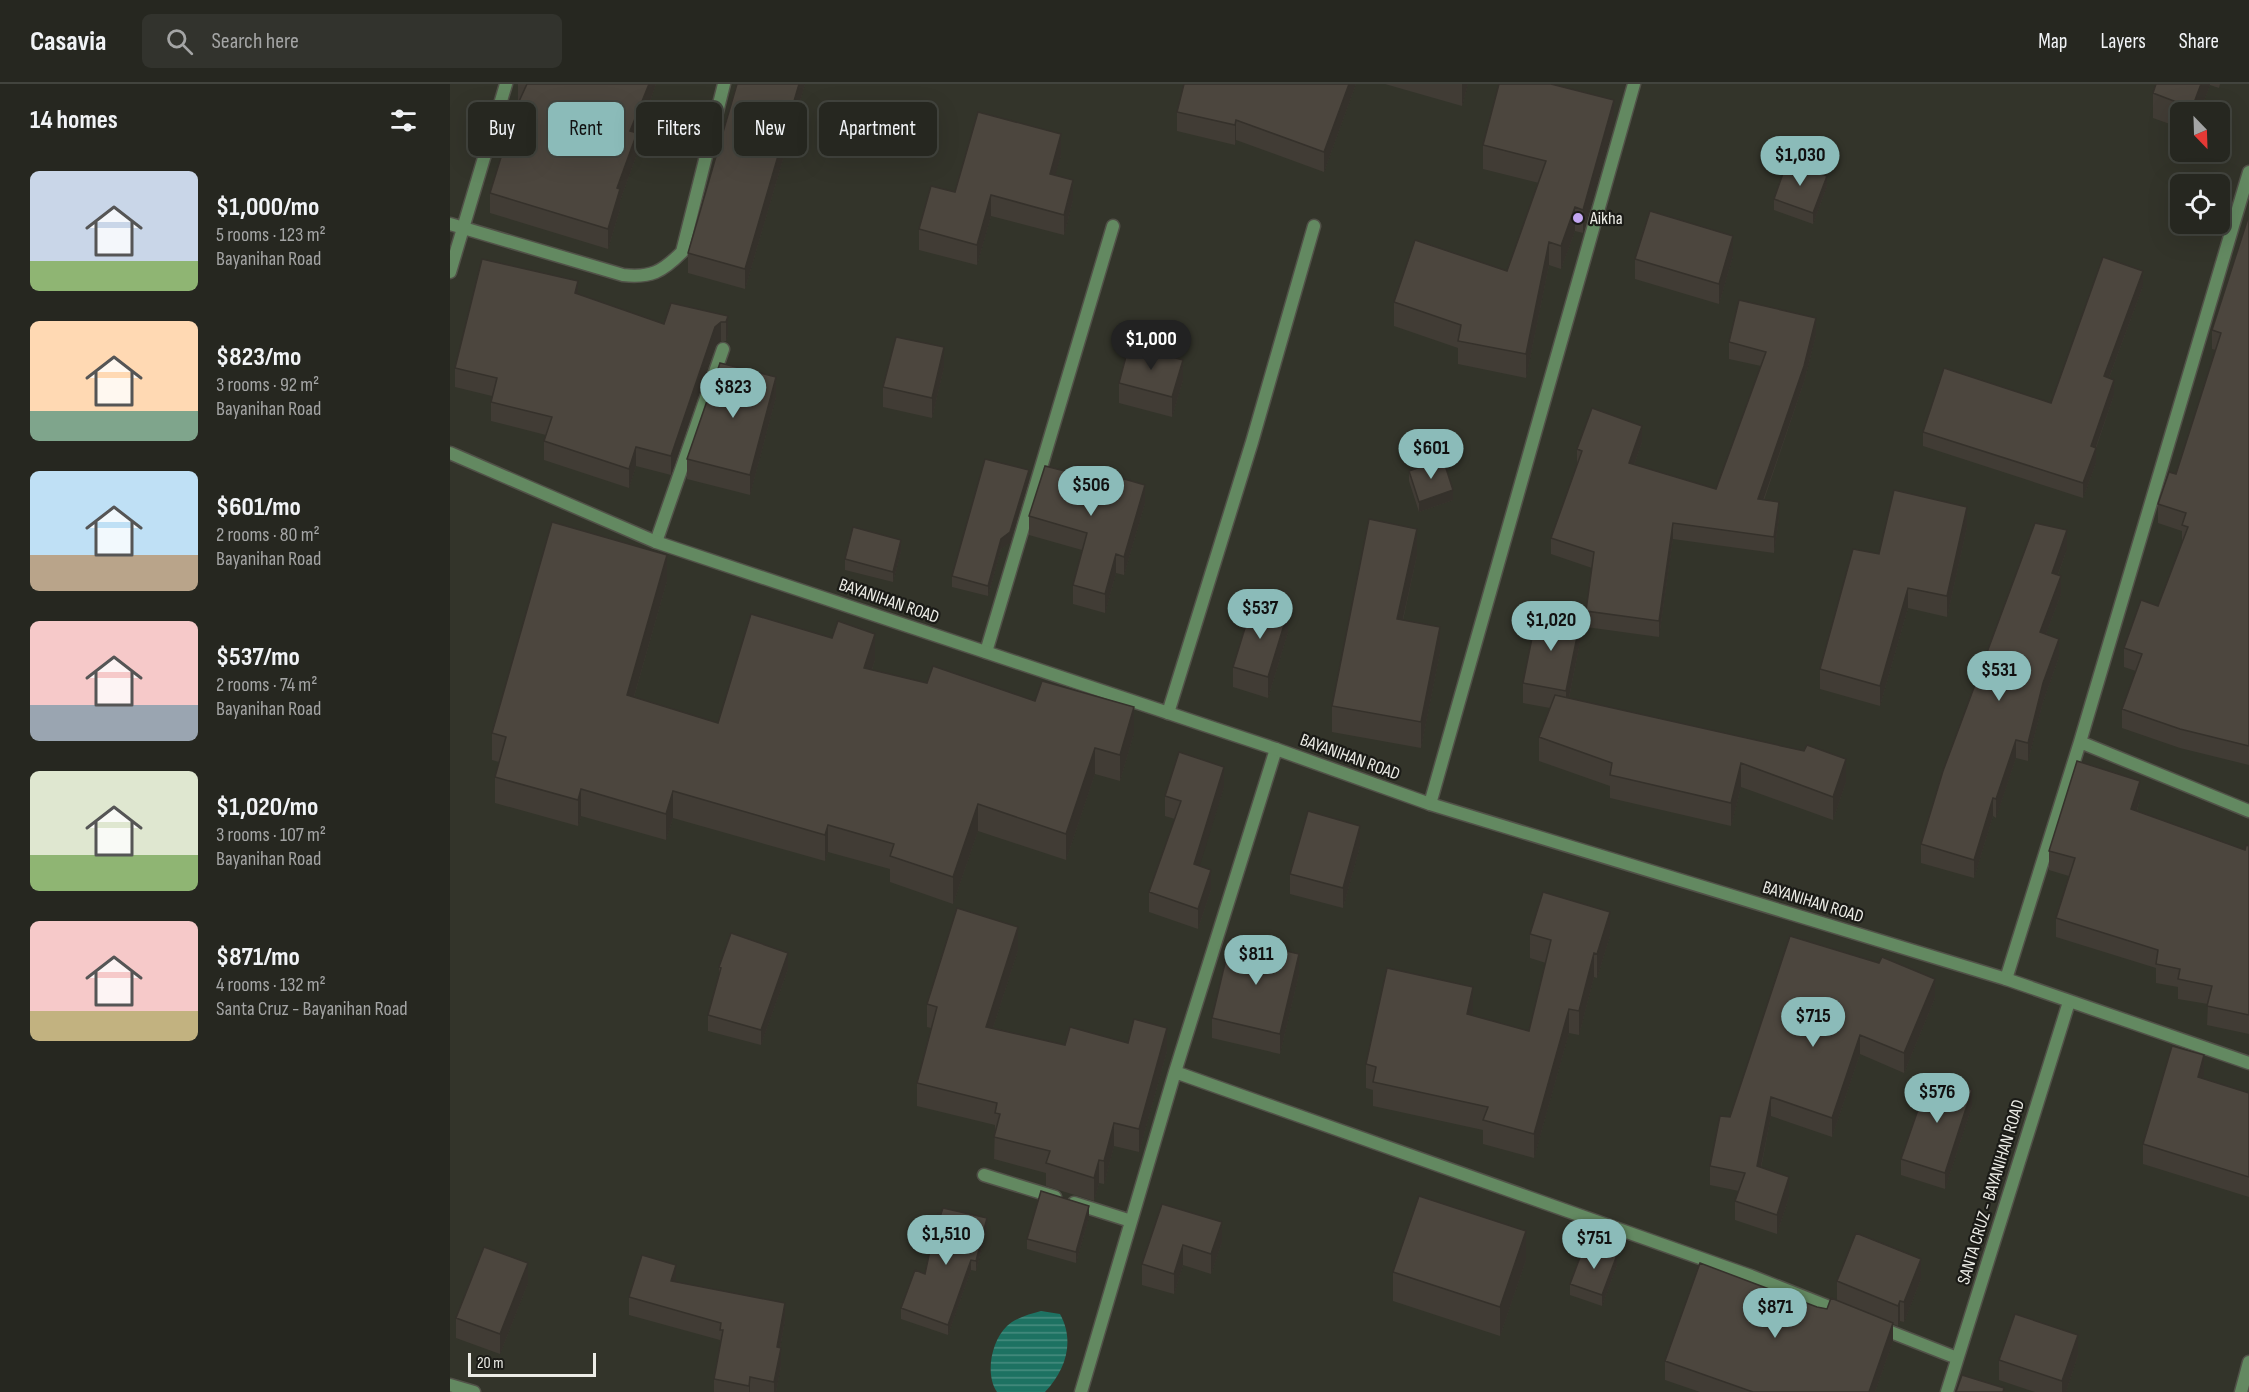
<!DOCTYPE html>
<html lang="en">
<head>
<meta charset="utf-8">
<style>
	body { margin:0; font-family:"Sofia Sans Condensed",sans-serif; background:#32332d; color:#f1f3f6; height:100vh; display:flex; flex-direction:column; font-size:22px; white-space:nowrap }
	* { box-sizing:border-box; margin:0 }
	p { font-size:20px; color:#a4a5a5 }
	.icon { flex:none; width:33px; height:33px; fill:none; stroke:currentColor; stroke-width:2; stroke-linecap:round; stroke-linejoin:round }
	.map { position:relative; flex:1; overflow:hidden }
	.side { display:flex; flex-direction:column; background:#262720; width:450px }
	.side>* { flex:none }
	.guide { position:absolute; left:18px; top:18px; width:570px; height:54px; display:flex; gap:12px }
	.needle { width:39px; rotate:157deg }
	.tools { position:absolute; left:1720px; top:18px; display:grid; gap:12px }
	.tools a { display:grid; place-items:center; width:60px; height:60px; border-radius:9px; background:#262720; box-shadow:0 6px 24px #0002,0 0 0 2px #42443e; font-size:30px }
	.scale { position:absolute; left:18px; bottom:15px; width:128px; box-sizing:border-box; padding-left:6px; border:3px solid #ecece6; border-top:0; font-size:16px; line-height:21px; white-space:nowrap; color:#ecece6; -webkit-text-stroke:4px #1b1b17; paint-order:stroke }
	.price { position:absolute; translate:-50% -51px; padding:0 14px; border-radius:21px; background:#8bbbb9; color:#111; font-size:20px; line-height:39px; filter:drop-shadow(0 2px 3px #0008) }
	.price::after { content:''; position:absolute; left:50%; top:36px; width:18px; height:14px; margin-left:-9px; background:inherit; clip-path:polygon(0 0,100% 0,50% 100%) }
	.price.current { background:#222; color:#fff }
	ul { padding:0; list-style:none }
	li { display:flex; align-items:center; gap:18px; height:150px; padding:0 30px }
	li span { display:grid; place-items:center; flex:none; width:168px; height:120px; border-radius:9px; color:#555 }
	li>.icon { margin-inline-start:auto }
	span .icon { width:72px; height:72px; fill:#fffc; stroke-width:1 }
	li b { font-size:26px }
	h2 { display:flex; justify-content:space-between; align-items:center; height:72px; padding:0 30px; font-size:26px }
	.chip { padding:0 21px; border-radius:9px; background:#262720; box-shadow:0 6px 24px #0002,0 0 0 2px #42443e; font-size:21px; line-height:54px }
	.chip.current { background:#8bbbb9; color:#111 }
	header { display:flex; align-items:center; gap:36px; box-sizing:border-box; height:84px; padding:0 30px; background:#262720; border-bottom:2px solid #42443e }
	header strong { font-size:28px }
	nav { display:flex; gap:33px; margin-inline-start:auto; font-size:21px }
	.search { width:420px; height:54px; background:#32332d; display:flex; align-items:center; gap:15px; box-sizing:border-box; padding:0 21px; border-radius:9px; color:#a4a5a5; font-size:22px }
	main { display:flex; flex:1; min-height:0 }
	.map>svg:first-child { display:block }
	.water { fill:url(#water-rules) }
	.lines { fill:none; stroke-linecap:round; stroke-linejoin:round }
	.service-casing { stroke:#515148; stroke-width:15 }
	.minor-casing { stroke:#515148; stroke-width:15 }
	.tertiary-casing { stroke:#515148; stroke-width:15 }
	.service { stroke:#638961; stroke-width:12 }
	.minor { stroke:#638961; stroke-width:12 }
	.tertiary { stroke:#638961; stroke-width:12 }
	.wall { fill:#413c35 }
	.shaded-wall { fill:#35312b }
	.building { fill:#4c463e; stroke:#35312b; stroke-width:1.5 }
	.poi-dot { fill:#c3a7f2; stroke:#1b1b17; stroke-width:2 }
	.labels { text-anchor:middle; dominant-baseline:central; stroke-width:4.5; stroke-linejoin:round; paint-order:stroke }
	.poi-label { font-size:18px; fill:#ecece6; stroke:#1b1b17; text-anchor:start }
	.street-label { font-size:18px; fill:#ecece6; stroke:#1b1b17 }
</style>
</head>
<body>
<header>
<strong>Casavia</strong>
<div class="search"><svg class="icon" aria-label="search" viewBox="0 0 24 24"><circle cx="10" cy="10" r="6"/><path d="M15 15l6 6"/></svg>Search here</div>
<nav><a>Map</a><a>Layers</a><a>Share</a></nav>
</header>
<main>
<section class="side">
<h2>14 homes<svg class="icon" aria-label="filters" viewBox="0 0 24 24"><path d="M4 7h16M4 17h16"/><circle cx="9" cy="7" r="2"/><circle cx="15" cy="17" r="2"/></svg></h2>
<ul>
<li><span style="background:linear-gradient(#c9d6e8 75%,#8fb573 0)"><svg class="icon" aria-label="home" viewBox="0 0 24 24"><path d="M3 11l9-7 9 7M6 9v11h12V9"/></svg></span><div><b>$1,000/mo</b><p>5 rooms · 123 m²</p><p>Bayanihan Road</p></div></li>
<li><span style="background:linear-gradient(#ffd9b3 75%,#7fa58c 0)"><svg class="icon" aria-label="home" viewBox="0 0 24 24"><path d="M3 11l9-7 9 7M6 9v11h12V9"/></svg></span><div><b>$823/mo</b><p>3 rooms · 92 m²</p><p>Bayanihan Road</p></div></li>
<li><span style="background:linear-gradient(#bfe0f5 70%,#b9a48a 0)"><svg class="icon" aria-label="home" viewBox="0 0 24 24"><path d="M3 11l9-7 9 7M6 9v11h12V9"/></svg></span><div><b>$601/mo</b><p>2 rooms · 80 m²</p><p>Bayanihan Road</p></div></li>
<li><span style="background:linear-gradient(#f6c9c9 70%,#9aa5b1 0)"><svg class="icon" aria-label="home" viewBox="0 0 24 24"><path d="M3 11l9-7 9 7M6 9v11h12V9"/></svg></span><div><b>$537/mo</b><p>2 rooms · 74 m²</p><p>Bayanihan Road</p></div></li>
<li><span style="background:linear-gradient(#dfe7d0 70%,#8fb573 0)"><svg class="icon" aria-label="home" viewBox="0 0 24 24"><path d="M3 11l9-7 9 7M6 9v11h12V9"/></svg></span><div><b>$1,020/mo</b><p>3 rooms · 107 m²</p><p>Bayanihan Road</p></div></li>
<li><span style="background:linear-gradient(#f6c9c9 75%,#c2b280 0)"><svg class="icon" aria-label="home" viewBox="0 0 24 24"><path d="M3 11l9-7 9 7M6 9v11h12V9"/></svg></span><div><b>$871/mo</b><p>4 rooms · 132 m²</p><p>Santa Cruz - Bayanihan Road</p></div></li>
</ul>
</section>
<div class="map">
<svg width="1799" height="1308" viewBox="0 0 1799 1308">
	<defs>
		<pattern id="water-rules" width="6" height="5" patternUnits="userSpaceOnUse" patternTransform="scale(1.5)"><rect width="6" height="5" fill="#1d7262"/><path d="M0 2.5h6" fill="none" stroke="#498d80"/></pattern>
	</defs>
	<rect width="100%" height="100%" fill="#33342a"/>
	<!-- water -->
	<path class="water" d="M591 1227 610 1230C625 1257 616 1286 595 1308H547C535 1291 541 1257 557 1242 565 1234 580 1230 591 1227Z"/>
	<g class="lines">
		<!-- service casing -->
		<g class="service-casing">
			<path id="service" d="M206 458 273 265"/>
		</g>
		<!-- minor casing -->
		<g class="minor-casing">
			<path id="minor" d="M0 140 173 191C201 194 212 188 232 168L274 0
				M0 188 56 0
				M536 568 663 142
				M718 629 802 358 864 142
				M1630 658 1799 727
				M980 720 1184 0
				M1556 895 1630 658 1799 88
				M725 988 1301 1192 1392 1228
				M534 1091 605 1113
				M624 1119 681 1137
				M1428 1243 1507 1274
				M0 1301 24 1308
				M631 1308 725 988 826 665
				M1497 1308 1619 918
				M1791 1308 1799 1278"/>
		</g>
		<!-- tertiary casing -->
		<g class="tertiary-casing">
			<path id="tertiary" d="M0 369 206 458 826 665 980 720 1556 895 1799 979"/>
		</g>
		<!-- service -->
		<use href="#service" class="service"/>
		<!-- minor -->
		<use href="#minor" class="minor"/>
		<!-- tertiary -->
		<use href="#tertiary" class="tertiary"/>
	</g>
	<!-- wall -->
	<path class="wall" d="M68 0H206L200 17 187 51V70L170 117V125L158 165 40 129V109L53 67V52L69 18 68 17Z
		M355 0 295 205 238 189V169Z
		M734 0H906L874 88 786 56 785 61 727 47V28Z
		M935 0H1018L1012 22Z
		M1706 0H1770L1769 4 1760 1 1750 28H1731V44L1703 34V9Z
		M1164 39 1133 149 1125 147 1111 185 1099 181 1076 294 1008 280V264L944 242V218L1057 187 1089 99 1033 85V61Z
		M611 71 605 91 623 116 614 151 541 132 527 181 469 166V145L505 108Z
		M1377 102 1363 140 1324 126V115Z
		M1799 123V681L1730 664 1672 644V625L1686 587 1674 583V564L1708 522 1732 458V447L1708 439V420L1726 390 1766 266 1762 265V246L1799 132Z
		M1283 172 1269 220 1185 195V175Z
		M1693 202 1659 294 1664 311 1646 364V379L1633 414 1473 362V348L1601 319Z
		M128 210 214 240 278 232V251L276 257H271L265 262 221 391 186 382 179 404 94 376V357L96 351 41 337V318L42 312 5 303V284Z
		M1366 251 1354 298 1314 416 1329 434 1324 469 1223 455 1209 553 1136 543V527L1142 484 1101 470V454L1127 380V365L1192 358 1184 381 1266 405 1311 282 1279 275V258Z
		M494 283 482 334 433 323V303Z
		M733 296 722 333 669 319V299Z
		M326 313 300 411 237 395V375Z
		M959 387 1003 416 969 428 959 397Z
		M579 396 560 459 551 465 538 512 502 503V492Z
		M695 419 674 491 666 489 655 529 623 520V501L632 466 579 451V432Z
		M1517 443 1497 533 1458 524 1430 622 1370 605V585L1429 470Z
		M1617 465 1608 491 1611 510 1596 550 1609 573 1593 618 1578 677 1566 674 1546 734 1543 732 1524 794 1471 779V760Z
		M451 467 443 498 395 486V475Z
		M967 471 953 536 990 569 971 664 882 648V622Z
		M217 497 184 613 268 639 425 576 422 586 477 599 585 617 684 649 670 697 645 690 616 776 528 747 503 820 440 798V785L378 768 375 777 223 734 216 756 131 732 128 742 45 719V693L49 678 42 676V649Z
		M838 548 818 614 783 603V583Z
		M1130 558 1119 614 1396 698 1383 736 1291 703 1281 742 1160 714V702L1089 677V653L1100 624 1073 619V599Z
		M774 703 749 782 761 806 748 845 699 828V808L725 735 715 732V712Z
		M1690 716 1687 727 1795 766 1799 762V950L1757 941 1758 920 1728 915V903L1706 899V884L1606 853V834L1619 792 1599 786V767Z
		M910 762 893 824 840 810V790Z
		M1080 850 1160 852 1147 894 1144 893 1129 951 1119 949 1084 1074 1033 1060V1046L923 1022V1006L916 1004V980L1023 927 1022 931 1079 947 1096 879 1080 874Z
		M1340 852 1485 914 1454 989 1410 970 1382 1053 1321 1032 1311 1084 1339 1113 1327 1150 1285 1136V1117L1289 1107 1260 1101V1082L1280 1033Z
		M568 866 543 944 615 961 678 959 717 967 689 1068 664 1062 654 1100 649 1099 644 1117 596 1102V1089L544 1075 545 1041 467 1022V999L481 944 477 943V920Z
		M269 883 338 885 311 961 258 947V931L269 894Z
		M849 890 830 970 762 954V934Z
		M1754 992 1753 995 1799 1009V1113L1693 1080V1060Z
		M1522 1022 1495 1105 1451 1091V1075Z
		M712 1120 772 1158 761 1190 733 1181 724 1210 692 1201V1180Z
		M639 1133 626 1179 577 1165V1155Z
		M537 1144 526 1187 521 1186 498 1251 451 1235V1224L475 1190Z
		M1076 1176 1050 1252 943 1217V1188Z
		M1167 1181 1152 1222 1120 1211V1200Z
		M1471 1195 1454 1238 1450 1237 1448 1242 1443 1240V1257L1425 1308H1250L1215 1296V1277L1367 1223 1377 1225 1387 1217V1197Z
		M226 1198 335 1236 330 1264 331 1282 326 1308H264V1295L270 1263V1256L179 1231V1213Z
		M78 1199 50 1270 6 1254V1234Z
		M1628 1271 1616 1308H1585L1549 1296V1276Z"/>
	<!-- shaded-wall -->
	<path class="shaded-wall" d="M199 0H206L200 17 187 51V70L170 117V125L158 165V145L180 47Z
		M349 0H355L295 205V185Z
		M899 0H906L874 88V68Z
		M1012 0H1018L1012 22Z
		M1751 0H1760V1L1750 28H1742V24Z
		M1164 16V39L1133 149V126Z
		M786 36V56L785 61V41Z
		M611 50V71L600 110V90Z
		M1377 92V102L1363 140V129Z
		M623 96V116L614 151V131Z
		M541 111V132L527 181V161Z
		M1125 123V147L1111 185V162Z
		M1283 152V172L1269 220V200Z
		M1099 158V181L1076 294V270Z
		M1693 187V202L1654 307V292Z
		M128 197V216L125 209Z
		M278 232V251L276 257V238Z
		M1366 234V251L1354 298 1308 431V415Z
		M271 238V257L265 262 221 391V372L265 243Z
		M494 263V283L482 334V314Z
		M733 276V296L722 333V313Z
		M326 293V313L300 411V391Z
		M1664 296V311L1641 377V362Z
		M1192 342V358L1179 395V379Z
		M186 363V382L179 404V385Z
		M1646 364V379L1633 414V399Z
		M579 386V396L560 459 551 465 538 512V502L551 455Z
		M695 401V419L674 491V473Z
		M1003 406V416L969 428V418Z
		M1329 418V434L1324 469V453Z
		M1517 423V443L1497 533V512Z
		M1223 439V455L1209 553V537Z
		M967 445V471L947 561V535Z
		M1617 446V465L1602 507V489Z
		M451 456V467L443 498V488Z
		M666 470V489L655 529V510Z
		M217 471V497L177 637V611Z
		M1611 492V510L1590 566V548Z
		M1458 504V524L1430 622V602Z
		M838 528V548L818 614V593Z
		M1130 538V558L1116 628V607Z
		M990 543V569L971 664V638Z
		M425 550V576L414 610V584Z
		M1609 555V573L1593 618 1578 677V659L1593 599Z
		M684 623V649L670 697V671Z
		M1566 656V674L1546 734V715Z
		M645 664V690L616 776V750Z
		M1396 675V698L1383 736V713Z
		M1291 679V703L1281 742V719Z
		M774 683V703L744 800V780Z
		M1690 697V716L1681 744V725Z
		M131 705V732L128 742V716Z
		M223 707V734L216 756V730Z
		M1543 714V732L1524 794V776Z
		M528 720V747L503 820V793Z
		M378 741V768L375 777V751Z
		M910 742V762L893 824V804Z
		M761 786V806L748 845V825Z
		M1160 828V852L1147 894V870Z
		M568 843V866L536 966V943Z
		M338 869V885L311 961V946Z
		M1144 869V893L1129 951V927Z
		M849 870V890L830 970V950Z
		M1485 895V914L1454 989V969Z
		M1023 903V927L1017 954V930Z
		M1119 925V949L1084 1074V1050Z
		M717 944V967L689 1068V1045Z
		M1410 951V970L1382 1053V1034Z
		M1754 971V992L1748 1013V993Z
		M1522 1006V1022L1495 1105V1089Z
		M1321 1013V1032L1307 1102V1082Z
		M664 1039V1062L654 1100V1077Z
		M649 1076V1099L644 1117V1094Z
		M1339 1093V1113L1327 1150V1131Z
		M639 1122V1133L626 1179V1168Z
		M537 1134V1144L526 1187V1177Z
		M772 1138V1158L761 1190V1170Z
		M1076 1147V1176L1050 1252V1223Z
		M733 1161V1181L724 1210V1190Z
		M1167 1171V1181L1152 1222V1211Z
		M1471 1175V1195L1454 1238V1218Z
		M521 1176V1186L498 1251V1241Z
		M78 1179V1199L50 1270V1250Z
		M226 1181V1199L221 1197Z
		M1450 1217V1237L1448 1242V1222Z
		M335 1219V1236L327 1281V1263Z
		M1443 1239V1257L1425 1308H1419Z
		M1628 1251V1271L1616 1308H1612V1297Z
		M331 1264V1282L326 1308H324V1298Z
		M300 1293V1308H299V1302Z"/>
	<!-- building -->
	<path class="building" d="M77 0H199L180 47 187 49 167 104 170 105 158 145 40 109 57 54 53 52Z
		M287 0H349L295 185 238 169Z
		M734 0H899L874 68 786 36 785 41 727 28Z
		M1049 0H1101L1164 16 1133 126 1125 123 1111 162 1099 158 1076 270 1008 257 1011 241 944 218 965 156 1057 187 1096 77 1033 61Z
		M1706 0H1751L1742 24 1703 9Z
		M528 28 611 50 600 90 623 96 614 131 541 111 527 161 469 145 481 102 505 108Z
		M1337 78 1377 92 1363 129 1324 115Z
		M1200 127 1283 152 1269 200 1185 175Z
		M1799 131V662L1730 645 1672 625 1692 570 1674 564 1691 516 1708 522 1738 443 1732 441 1736 429 1708 420 1719 388 1726 390 1771 249 1762 246Z
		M1653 173 1693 187 1654 292 1664 296 1641 362 1646 364 1633 399 1473 348 1494 284 1601 319Z
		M32 175 128 197 125 209 214 240 221 219 278 232 276 238H271L265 243 221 372 186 363 179 385 94 357 102 333 41 318 47 294 5 284Z
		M1289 216 1366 234 1354 282 1308 415 1329 418 1324 453 1223 439 1209 537 1136 527 1144 468 1101 454 1132 367 1127 365 1142 324 1192 342 1179 379 1266 405 1316 268 1279 258Z
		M446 253 494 263 482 314 433 303Z
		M679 261 733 276 722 313 669 299Z
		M270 279 326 293 300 391 237 375Z
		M535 375 579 386 560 448 551 455 538 502 502 492Z
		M993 375 1003 406 969 418 959 387Z
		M626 381 695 401 674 473 666 470 655 510 623 501 637 449 579 432 595 382 623 389Z
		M1444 406 1517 423 1497 512 1458 504 1430 602 1370 585 1403 465 1429 470Z
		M919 435 967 445 947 535 990 543 971 638 882 622Z
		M102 438 217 471 177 611 268 639 301 530 382 554 388 537 425 550 414 584 477 599 483 582 585 617 592 597 684 623 670 671 645 664 616 750 528 720 503 793 440 772 444 760 378 741 375 751 223 707 216 730 131 705 128 716 45 693 56 653 42 649Z
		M1585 439 1617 446 1602 489 1611 492 1590 548 1609 555 1593 599 1578 659 1566 656 1546 715 1543 714 1524 776 1471 760 1493 687Z
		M403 443 451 456 443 488 395 475Z
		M803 518 838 528 818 593 783 583Z
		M1087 529 1130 538 1116 607 1073 599Z
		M1105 611 1354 667 1357 661 1396 675 1383 713 1291 679 1281 719 1160 691 1162 679 1089 653Z
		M729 668 774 683 744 780 761 786 748 825 699 808 731 717 715 712Z
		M1627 677 1690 697 1681 725 1795 766 1796 761 1799 762V931L1757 922 1762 902 1728 895 1730 885 1706 880 1708 866 1606 834 1625 774 1599 767Z
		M858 727 910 742 893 804 840 790Z
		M1093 808 1160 828 1147 870 1144 869 1129 927 1119 925 1084 1050 1033 1036 1038 1023 923 998 926 983 916 980 937 884 1023 903 1017 930 1079 947 1101 856 1080 850Z
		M507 824 568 843 536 943 615 961 620 943 678 959 684 935 717 944 689 1045 664 1039 654 1077 649 1076 644 1094 596 1079 600 1067 544 1053 550 1030 545 1029 547 1019 467 999 487 923 477 920Z
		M281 849 338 869 311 946 258 931 271 884 269 883Z
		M1340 852 1429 879 1432 873 1485 895 1454 969 1410 951 1382 1034 1321 1013 1307 1082 1339 1093 1327 1131 1285 1117 1295 1089 1260 1082 1270 1032 1280 1033Z
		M781 854 849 870 830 950 762 934Z
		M1722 962 1754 971 1748 993 1799 1009V1093L1693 1060Z
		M1480 991 1522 1006 1495 1089 1451 1075Z
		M591 1107 639 1122 626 1168 577 1155Z
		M969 1112 1076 1147 1050 1223 943 1188Z
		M712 1120 772 1138 761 1170 733 1161 724 1190 692 1180Z
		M493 1124 537 1134 526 1177 521 1176 498 1241 451 1224 465 1186 475 1190 488 1129 491 1130Z
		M1406 1149 1471 1175 1454 1218 1450 1217 1448 1222 1387 1197Z
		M1135 1160 1167 1171 1152 1211 1120 1200Z
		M34 1163 78 1179 50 1250 6 1234Z
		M192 1171 226 1181 221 1197 335 1219 327 1263 331 1264 324 1298 300 1293 299 1302 264 1295 273 1246H270L271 1239 179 1213Z
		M1250 1179 1367 1223 1377 1225 1381 1214 1443 1239 1419 1308H1303L1215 1277Z
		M1565 1230 1628 1251 1612 1297 1549 1276Z
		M1512 1291 1554 1304 1553 1308H1506Z"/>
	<!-- markers -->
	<circle class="poi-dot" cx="1128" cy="134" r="6"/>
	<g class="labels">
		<!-- poi labels -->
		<g class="poi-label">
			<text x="1140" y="134">Aikha</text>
		</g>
		<!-- street labels -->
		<g class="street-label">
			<text transform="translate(439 517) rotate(19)">BAYANIHAN ROAD</text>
			<text transform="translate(900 673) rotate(20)">BAYANIHAN ROAD</text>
			<text transform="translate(1363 818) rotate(17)">BAYANIHAN ROAD</text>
			<text transform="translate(1541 1108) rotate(-73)">SANTA CRUZ - BAYANIHAN ROAD</text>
		</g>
	</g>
</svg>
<div class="tools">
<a><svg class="needle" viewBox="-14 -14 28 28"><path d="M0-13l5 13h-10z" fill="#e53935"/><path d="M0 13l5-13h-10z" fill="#a4a5a5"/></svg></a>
<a><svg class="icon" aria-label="locate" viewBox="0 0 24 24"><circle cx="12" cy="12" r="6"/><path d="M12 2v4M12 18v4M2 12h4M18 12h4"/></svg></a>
</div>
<div class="scale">20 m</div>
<b class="price" style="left:1350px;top:103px">$1,030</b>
<b class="price current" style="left:701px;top:287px">$1,000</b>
<b class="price" style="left:283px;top:335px">$823</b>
<b class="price" style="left:981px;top:396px">$601</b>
<b class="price" style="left:641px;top:433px">$506</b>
<b class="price" style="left:810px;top:556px">$537</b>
<b class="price" style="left:1101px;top:568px">$1,020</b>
<b class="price" style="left:1549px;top:618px">$531</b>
<b class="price" style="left:806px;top:902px">$811</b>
<b class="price" style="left:1363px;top:964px">$715</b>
<b class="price" style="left:1487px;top:1040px">$576</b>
<b class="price" style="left:496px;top:1182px">$1,510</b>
<b class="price" style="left:1144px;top:1186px">$751</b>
<b class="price" style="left:1325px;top:1255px">$871</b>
<div class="guide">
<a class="chip">Buy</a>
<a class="chip current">Rent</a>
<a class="chip">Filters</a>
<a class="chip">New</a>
<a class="chip">Apartment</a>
</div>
</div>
</main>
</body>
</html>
